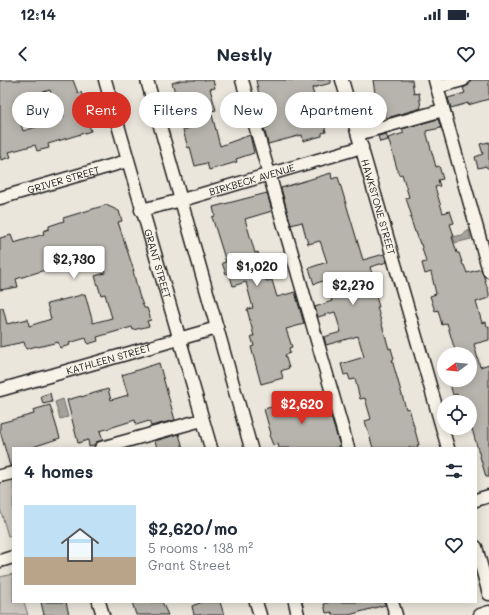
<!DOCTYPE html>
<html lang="en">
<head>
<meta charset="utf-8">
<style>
	body { margin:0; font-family:Mali,sans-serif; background:#f6f6f7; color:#1f2937; height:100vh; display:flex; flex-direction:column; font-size:15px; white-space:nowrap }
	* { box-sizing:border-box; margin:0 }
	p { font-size:13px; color:#747a83 }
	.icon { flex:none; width:22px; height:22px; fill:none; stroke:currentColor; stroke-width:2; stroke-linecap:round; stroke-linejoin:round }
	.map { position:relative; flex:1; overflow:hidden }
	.sheet { position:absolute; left:12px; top:367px; width:465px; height:156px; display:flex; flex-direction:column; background:#fff; border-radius:0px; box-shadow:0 2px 10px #0003 }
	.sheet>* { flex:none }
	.banner { position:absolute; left:12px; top:12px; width:465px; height:36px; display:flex; gap:8px }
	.needle { width:26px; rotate:254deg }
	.controls { position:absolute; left:437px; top:267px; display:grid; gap:8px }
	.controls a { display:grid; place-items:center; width:40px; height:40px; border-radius:50%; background:#fff; box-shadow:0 2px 10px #0003; font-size:20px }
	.price { position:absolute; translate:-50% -34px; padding:0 9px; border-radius:4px; background:#fff; color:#222; font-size:13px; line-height:26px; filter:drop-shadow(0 1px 2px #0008) }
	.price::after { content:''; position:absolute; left:50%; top:24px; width:12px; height:9px; margin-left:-6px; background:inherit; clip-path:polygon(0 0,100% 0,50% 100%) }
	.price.active { background:#d93025; color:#fff }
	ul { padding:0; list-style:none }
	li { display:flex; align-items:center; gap:12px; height:100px; padding:0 12px }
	li span { display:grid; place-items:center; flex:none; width:112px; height:80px; border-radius:0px; color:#555 }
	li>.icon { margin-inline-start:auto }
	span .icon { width:48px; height:48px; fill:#fffc; stroke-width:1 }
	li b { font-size:17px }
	h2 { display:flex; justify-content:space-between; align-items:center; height:48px; padding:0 12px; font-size:17px }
	.pill { padding:0 14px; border-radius:18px; background:#fff; box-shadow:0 2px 10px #0003; font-size:14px; line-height:36px }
	.pill.active { background:#d93025; color:#fff }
	.status { display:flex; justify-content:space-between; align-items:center; height:28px; padding:0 20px; background:#fff; direction:ltr }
	.status svg { height:11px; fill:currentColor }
	header { display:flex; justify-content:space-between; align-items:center; height:52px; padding:0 12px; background:#fff; font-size:18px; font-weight:800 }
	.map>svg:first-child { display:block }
	.green { fill:#ccc8c0; stroke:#74726e }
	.water { fill:#a3a19a; stroke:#6d6c68 }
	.building { fill:#b6b4ac; stroke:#1c1c1c; fill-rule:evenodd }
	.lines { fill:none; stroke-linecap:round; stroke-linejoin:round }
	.minor-casing { stroke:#1c1c1c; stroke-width:15 }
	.minor { stroke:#f7f3e8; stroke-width:12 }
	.labels { text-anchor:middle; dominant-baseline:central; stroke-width:3; stroke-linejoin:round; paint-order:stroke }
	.street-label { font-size:10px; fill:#1c1c1c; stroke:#f7f3e8 }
</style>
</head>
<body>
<div class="status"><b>12:14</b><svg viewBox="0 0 49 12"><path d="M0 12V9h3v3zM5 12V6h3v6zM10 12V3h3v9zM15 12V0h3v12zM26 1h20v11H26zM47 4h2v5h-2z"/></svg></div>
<header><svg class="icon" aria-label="back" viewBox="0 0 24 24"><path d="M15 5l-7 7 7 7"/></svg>Nestly<svg class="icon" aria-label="heart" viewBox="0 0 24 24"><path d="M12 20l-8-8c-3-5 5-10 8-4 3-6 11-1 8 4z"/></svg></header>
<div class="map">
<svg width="489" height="535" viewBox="0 0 489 535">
	<rect width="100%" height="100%" fill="#eae6dc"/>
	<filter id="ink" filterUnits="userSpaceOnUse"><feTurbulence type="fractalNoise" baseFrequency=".025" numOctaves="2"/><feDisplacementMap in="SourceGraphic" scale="8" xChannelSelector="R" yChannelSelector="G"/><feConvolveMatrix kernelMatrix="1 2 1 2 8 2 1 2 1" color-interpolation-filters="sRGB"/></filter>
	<g filter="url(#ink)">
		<!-- green -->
		<path class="green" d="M13 398V455L8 456 0 428V401Z
			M13 494V522H24L28 535H0V497Z"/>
		<!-- water -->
		<path class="water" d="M469 150 471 159 455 163 453 157 462 155Z
			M63 319 68 337 60 339 55 322Z"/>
		<!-- building -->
		<path class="building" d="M0 0H73L78 13 81 12 85 23 82 24 91 51 48 64 49 68 37 71 35 65 9 72 11 77 1 80 0 75ZM50 10 53 22 59 20 64 37 56 40V41L23 51 14 21Z
			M182 0H213L215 8 210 9 216 30 211 31 220 66 250 55 254 73 236 79 237 82 209 90 207 83 195 86 190 67 188 68 183 50 190 48 181 17 177 18 172 3Z
			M256 0H331V3L312 8 319 36 332 32 334 41 324 44 326 52 322 53V56L303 61 302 55 268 64 264 48 268 47 261 24 257 25 255 17 259 15Z
			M373 0H412L414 14 419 13 421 28 387 38 384 28 372 31 370 21 376 20Z
			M470 0H489V19L468 25V23L451 28 448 18 465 13 463 8 469 5Z
			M438 39 441 48 426 51 436 87 439 86 443 99 438 100 440 106 435 107 443 133 450 131 454 143 450 144 454 156 452 157 457 173H459L463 185H464L467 193 481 189 484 197 489 213V218L476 222 482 243 486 242 487 247H489V260L474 264 480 287 489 284V397H486L472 349 470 350V322H459L457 314 453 315 449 300H470V274H456L447 243 442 245 438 230 435 231 430 216 436 214 431 192 425 194 422 183 426 182 421 164H420L416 152H415L410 137H412L406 118 409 117 402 94 399 95 388 58 404 53 402 49Z
			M386 54 388 60 380 62 378 56Z
			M489 62V88H487L486 86 478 88 475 77 483 74 480 64Z
			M331 93 332 99 338 97 363 180 384 174 387 182 370 187 376 209H374L379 227H377L389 269 391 268 394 279 392 280 406 329 409 328 419 365H417L418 368H373L365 341 371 339 365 318 360 319 355 299 350 300 348 294 344 295 341 284 364 277 358 256 326 265 324 257 341 252 335 232 318 237 315 227 332 221 326 200 314 204 309 188 327 182 320 161 308 164 302 142 291 145 281 108Z
			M267 113 272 131 245 139 255 173 258 172 266 201 272 200 277 217 295 212 304 244 286 249 292 267 289 268 290 273 285 275 289 288 281 291 283 298 261 304 251 267 254 266 251 256H254L247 229 253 228 246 202 233 206 229 193 226 194 222 183 226 182 212 137 215 136 213 127Z
			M106 125 119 131 122 141 118 142 134 191H133L139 215 144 228H147L151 240 147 241 149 246 133 250 132 247 97 257 98 261 88 264 86 258 69 263 70 265 60 268 58 262 38 267 37 266 26 269 24 262 0 267V228H3L7 244 28 239 29 246 51 239 47 224 85 214 93 243 112 238 105 214 101 215 95 196 105 193 97 168 72 175 74 184 62 187 61 185 16 199 18 207 0 210V158L11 155 14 163 44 154 43 151 49 149V146L64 141 63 138Z
			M159 283 175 340 151 346 149 341 136 345 135 340 100 351 103 360 96 362 94 365 89 367 88 360 78 363 67 320 81 316V317L108 309 111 320 128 315 122 295Z
			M50 313 52 322 43 324 41 316Z
			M310 317 312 321 324 318 327 332 329 331 340 366 334 368H279L278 364 273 365 269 355 271 354 264 329Z
			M50 325 60 358 30 368H13V386H10L0 351V343L34 334 33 330Z
			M179 354 183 368H157L155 361Z
			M41 522H66L69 535H44Z
			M132 522H162L168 535H136Z
			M202 522H220L224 535H194L192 526Z
			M330 522H385V525L349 535H333L332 532 326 533 324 524Z"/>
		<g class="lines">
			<!-- minor casing -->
			<g class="minor-casing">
				<g id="minor">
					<path id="s1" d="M105 0 211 368"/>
					<path d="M147 0 251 368"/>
					<path d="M242 0 348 368"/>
					<path id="s2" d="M342 0 448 368"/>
					<path d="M435 0 489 191"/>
					<path d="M437 7 463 0"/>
					<path d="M358 54 443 30"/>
					<path id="s3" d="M0 118 127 81"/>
					<path id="s4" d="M141 130 182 120 362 67"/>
					<path id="s5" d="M0 310 217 248"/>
					<path d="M101 368 202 340"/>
					<path d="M0 396 13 393"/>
					<path d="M476 420 489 416"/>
					<path d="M476 467 489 514"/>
					<path d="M0 481 13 477"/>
					<path d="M99 522 103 535"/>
					<path d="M256 522 260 535"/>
					<path d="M295 522 298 535"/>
					<path d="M392 522 396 535"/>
					<path d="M480 535 489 532"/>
				</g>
			</g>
			<!-- minor -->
			<use href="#minor" class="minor"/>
		</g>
	</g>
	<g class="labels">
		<!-- street labels -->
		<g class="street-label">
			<text stroke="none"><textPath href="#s3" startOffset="66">GRIVER STREET</textPath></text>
			<text stroke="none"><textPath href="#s4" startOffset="115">BIRKBECK AVENUE</textPath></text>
			<text stroke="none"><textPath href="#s2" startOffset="132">HAWKSTONE STREET</textPath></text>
			<text stroke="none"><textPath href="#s1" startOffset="191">GRANT STREET</textPath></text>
			<text stroke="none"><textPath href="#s5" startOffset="113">KATHLEEN STREET</textPath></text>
		</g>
	</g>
</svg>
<div class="controls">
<a><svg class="needle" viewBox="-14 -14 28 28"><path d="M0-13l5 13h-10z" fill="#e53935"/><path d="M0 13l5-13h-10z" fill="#747a83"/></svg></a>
<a><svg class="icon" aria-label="locate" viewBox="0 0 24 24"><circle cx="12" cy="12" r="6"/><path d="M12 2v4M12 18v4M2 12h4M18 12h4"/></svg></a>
</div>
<b class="price" style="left:74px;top:200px">$2,730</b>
<b class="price" style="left:257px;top:207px">$1,020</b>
<b class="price" style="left:353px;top:226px">$2,270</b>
<b class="price active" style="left:302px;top:345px">$2,620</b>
<div class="banner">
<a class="pill">Buy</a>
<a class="pill active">Rent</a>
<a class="pill">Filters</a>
<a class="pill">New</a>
<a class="pill">Apartment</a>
</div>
<section class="sheet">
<h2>4 homes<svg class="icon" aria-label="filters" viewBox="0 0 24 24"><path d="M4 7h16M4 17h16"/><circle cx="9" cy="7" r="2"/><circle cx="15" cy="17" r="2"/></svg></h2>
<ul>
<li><span style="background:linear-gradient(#bfe0f5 65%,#b9a48a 0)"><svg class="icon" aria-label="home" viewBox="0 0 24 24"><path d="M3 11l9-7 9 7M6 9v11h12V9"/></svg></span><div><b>$2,620/mo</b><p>5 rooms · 138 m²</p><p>Grant Street</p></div><svg class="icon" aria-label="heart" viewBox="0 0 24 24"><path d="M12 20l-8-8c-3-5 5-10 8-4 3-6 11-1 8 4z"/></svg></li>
</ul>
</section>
</div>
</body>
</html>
